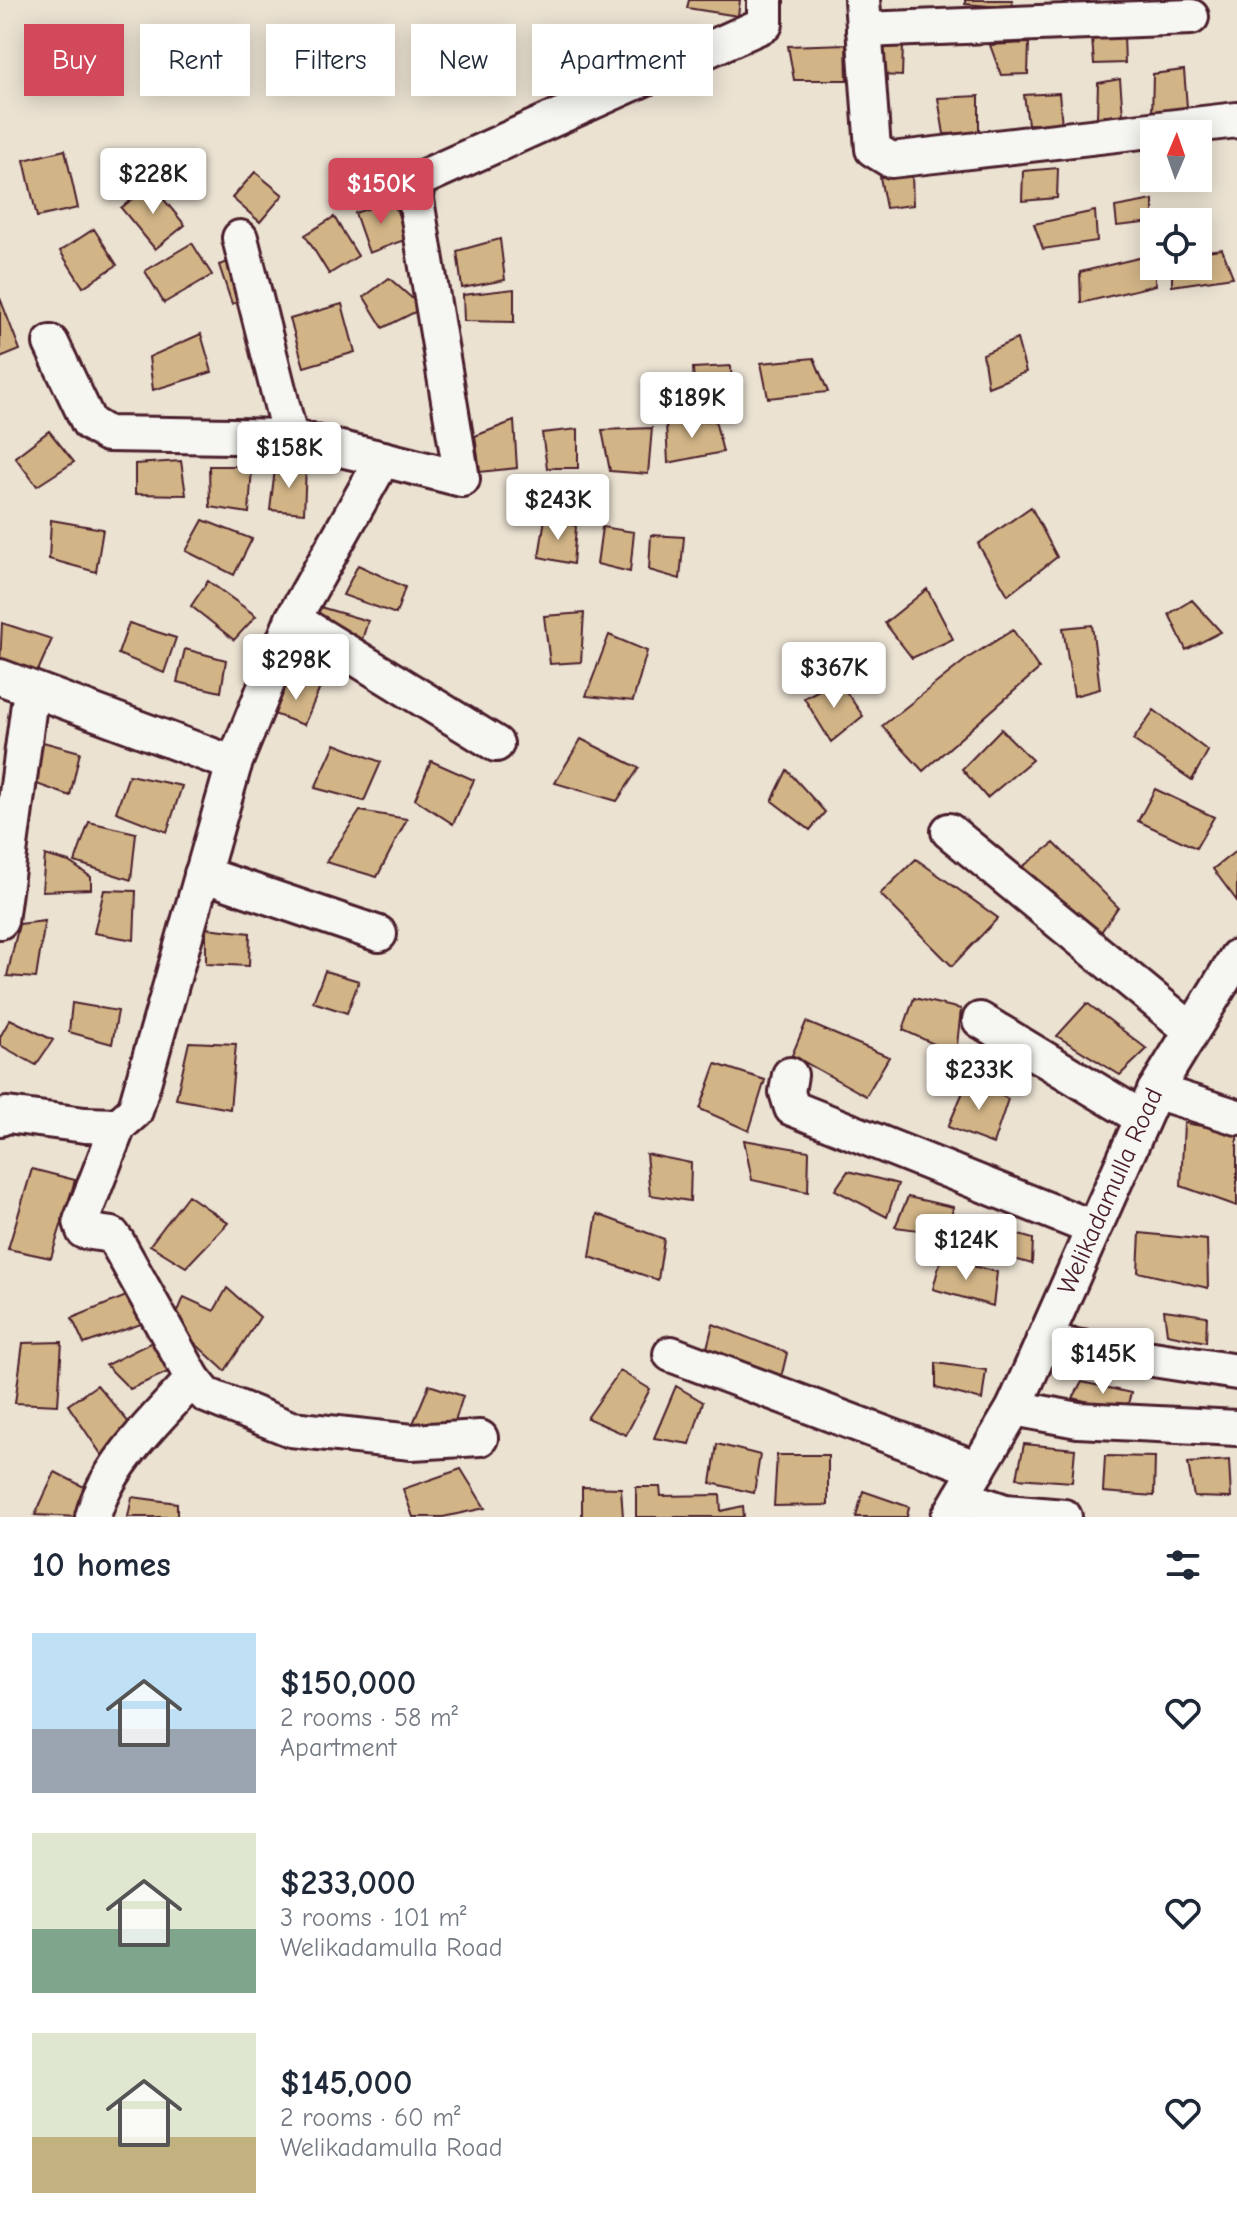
<!DOCTYPE html>
<html lang="en">
<head>
<meta charset="utf-8">
<style>
	body { margin:0; font-family:"Comic Neue",sans-serif; background:#f2f2f3; color:#1f2937; height:100vh; display:flex; flex-direction:column; font-size:30px; white-space:nowrap }
	* { box-sizing:border-box; margin:0 }
	p { font-size:26px; color:#747a83 }
	.icon { flex:none; width:44px; height:44px; fill:none; stroke:currentColor; stroke-width:2; stroke-linecap:round; stroke-linejoin:round }
	.map { position:relative; height:1517px; overflow:hidden }
	.side { display:flex; flex-direction:column; background:#fff; flex:1 }
	.side>* { flex:none }
	.top-card { position:absolute; left:24px; top:24px; width:800px; height:72px; display:flex; gap:16px }
	.needle { width:52px; rotate:2deg }
	.controls { position:absolute; left:1140px; top:120px; display:grid; gap:16px }
	.controls a { display:grid; place-items:center; width:72px; height:72px; border-radius:0px; background:#fff; box-shadow:0 4px 20px #0003; font-size:40px }
	.price { position:absolute; translate:-50% -68px; padding:0 18px; border-radius:8px; background:#fff; color:#222; font-size:26px; line-height:52px; filter:drop-shadow(0 2px 4px #0008) }
	.price::after { content:''; position:absolute; left:50%; top:48px; width:24px; height:18px; margin-left:-12px; background:inherit; clip-path:polygon(0 0,100% 0,50% 100%) }
	.price.on { background:#d1495b; color:#fff }
	ul { padding:0; list-style:none }
	li { display:flex; align-items:center; gap:24px; height:200px; padding:0 32px }
	li span { display:grid; place-items:center; flex:none; width:224px; height:160px; border-radius:0px; color:#555 }
	li>.icon { margin-inline-start:auto }
	span .icon { width:96px; height:96px; fill:#fffc; stroke-width:1 }
	li b { font-size:34px }
	h2 { display:flex; justify-content:space-between; align-items:center; height:96px; padding:0 32px; font-size:34px }
	.chip { padding:0 28px; border-radius:0px; background:#fff; box-shadow:0 4px 20px #0003; font-size:28px; line-height:72px }
	.chip.on { background:#d1495b; color:#fff }
	.map>svg:first-child { display:block }
	.building { fill:#d2b587; stroke:#4a1f2b; stroke-width:2 }
	.lines { fill:none; stroke-linecap:round; stroke-linejoin:round }
	.minor-casing { stroke:#4a1f2b; stroke-width:40 }
	.minor { stroke:#f6f6f2; stroke-width:34 }
	.labels { text-anchor:middle; dominant-baseline:central; stroke-width:6; stroke-linejoin:round; paint-order:stroke }
	.street-label { font-size:26px; fill:#4a1f2b; stroke:#f6f6f2 }
</style>
</head>
<body>
<div class="map">
<svg width="1237" height="1517" viewBox="0 0 1237 1517">
	<rect width="100%" height="100%" fill="#ebe2d2"/>
	<filter id="ink" filterUnits="userSpaceOnUse"><feTurbulence type="fractalNoise" baseFrequency=".0125" numOctaves="2"/><feDisplacementMap in="SourceGraphic" scale="16" xChannelSelector="R" yChannelSelector="G"/><feConvolveMatrix kernelMatrix="1 2 1 2 8 2 1 2 1" color-interpolation-filters="sRGB"/></filter>
	<g filter="url(#ink)">
		<!-- building -->
		<path class="building" d="M689 0H740L738 16 687 8Z
			M965 0H1012L1013 8 965 4Z
			M1124 36 1125 63 1094 64 1092 38Z
			M1029 43 1028 74 1001 75 990 45Z
			M846 44 847 80H794L788 46Z
			M881 45H903L902 76 880 75Z
			M1184 70 1188 119 1152 118 1153 74Z
			M1120 79 1123 115 1097 117 1098 83Z
			M1059 93 1062 125 1028 124 1024 95Z
			M979 96V133L944 134 938 98Z
			M65 150 78 208 37 217 24 160Z
			M1154 150V178H1178V185L1152 187 1145 152Z
			M1058 168 1057 198 1022 201 1023 171Z
			M255 172 283 195 260 222 232 198Z
			M912 172 913 205 886 208 880 177Z
			M151 184 185 225 155 249 121 208Z
			M393 200 407 239 369 253 355 213Z
			M1153 200V222L1117 226 1115 207Z
			M1095 211 1097 241 1043 249 1034 224Z
			M334 217 358 256 329 274 305 235Z
			M94 229 117 265 83 287 60 251Z
			M500 239 505 280 462 288 457 251Z
			M192 243 212 275 164 303 145 271Z
			M1222 249 1233 277 1172 286V266H1198V252Z
			M1151 255 1156 285 1081 303 1080 272Z
			M234 260 246 299 232 304 219 265Z
			M389 278 423 308 383 328 364 297Z
			M514 289V322L464 321 463 295Z
			M0 298 20 350 0 358Z
			M342 304 355 352 304 367 290 319Z
			M201 334 212 372 153 390 149 357Z
			M1017 339 1026 372 988 387 983 354Z
			M814 358 828 392 768 398 761 363Z
			M731 366 732 406 695 405 693 368Z
			M715 420 723 452 668 463 666 424Z
			M514 421 517 468 480 472 475 436Z
			M652 428 648 474 610 471 602 430Z
			M578 429V468H547L542 433Z
			M49 431 74 462 37 486 15 457Z
			M181 461 186 495 135 494V464Z
			M209 466H252L249 513 210 507Z
			M306 466 304 513 270 510 275 469Z
			M1031 507 1057 557 1008 595 978 544Z
			M545 518 576 526 573 564 539 557Z
			M51 520 103 529 96 572 49 559Z
			M203 520 252 539 234 575 186 551Z
			M602 527 634 532 630 572 597 564Z
			M651 535 684 537 680 579 649 570Z
			M358 565 405 587 396 614 343 595Z
			M208 581 256 616 234 640 191 606Z
			M927 589 953 639 912 658 885 623Z
			M1192 600 1221 632 1186 650 1169 614Z
			M320 607 368 621 360 646 315 623Z
			M584 613 581 662 550 664 544 616Z
			M2 623 52 639 37 673 0 664Z
			M129 623 176 638 164 673 118 654Z
			M1092 625 1100 689 1074 696 1063 628Z
			M1013 630 1039 669 923 771 882 726 968 658Z
			M609 635 647 651 633 701 586 696Z
			M185 649 226 660 221 692 177 682Z
			M286 680 320 688 304 725 271 713Z
			M838 680 863 716 831 742 804 698Z
			M1154 710 1208 751 1192 780 1133 740Z
			M1001 729 1032 760 987 798 962 769Z
			M581 739 639 768 617 801 555 783Z
			M43 742 80 752 70 796 31 782Z
			M335 744 381 762 364 801 315 788Z
			M431 761 474 780 453 824 415 799Z
			M787 770 825 812 810 830 772 801Z
			M129 775 182 786 167 832 116 812Z
			M1155 789 1214 817 1196 848 1138 821Z
			M360 811 407 819 377 877 326 862Z
			M89 822 136 833 131 880 75 862Z
			M1054 843 1118 907 1097 938 1018 870Z
			M1237 850V901L1213 869Z
			M45 855 69 862 91 877V889L42 891Z
			M916 859 998 918 952 966 880 894Z
			M104 890 136 891 134 940 94 933Z
			M45 921 36 978 7 976 19 924Z
			M206 928 250 933 249 966 206 964Z
			M325 971 359 981 347 1013 313 1002Z
			M914 998 961 1009 956 1054 903 1030Z
			M72 1003 118 1011 112 1044 69 1032Z
			M1087 1003 1147 1049 1120 1075 1057 1036Z
			M10 1019 53 1040 36 1065 0 1045V1037Z
			M806 1022 889 1057 866 1096 792 1055Z
			M189 1042 236 1044 230 1109 176 1099Z
			M716 1064 765 1080 749 1131 700 1109Z
			M969 1078 1008 1099 993 1144 948 1127Z
			M1184 1123 1237 1132V1206L1181 1186Z
			M744 1140 809 1151 808 1192 752 1180Z
			M646 1154 691 1163 690 1201 650 1195Z
			M32 1169 75 1180 51 1258 8 1249Z
			M848 1171 898 1184 887 1217 835 1190Z
			M188 1195 228 1223 186 1267 150 1245Z
			M908 1197 953 1207 949 1234 895 1227Z
			M597 1214 664 1239 658 1280 590 1257Z
			M977 1223 1033 1239 1032 1264 960 1244Z
			M1140 1233 1207 1240 1208 1288 1138 1272Z
			M941 1258 997 1272 993 1306 933 1289Z
			M227 1288 260 1317 225 1371 173 1323 184 1297 214 1311Z
			M136 1292 147 1322 84 1344 72 1318Z
			M1164 1310 1207 1316 1206 1342 1167 1334Z
			M713 1324 787 1353 780 1382 706 1352Z
			M156 1340 170 1371 130 1389 106 1365Z
			M62 1342 58 1405 15 1403 23 1343Z
			M936 1363 986 1370 982 1400 936 1388Z
			M620 1371 650 1389 626 1435 587 1418Z
			M1082 1382 1131 1393 1126 1411 1073 1398Z
			M97 1385 136 1431 103 1457 68 1405Z
			M429 1385 463 1396 452 1431 412 1426Z
			M676 1386 703 1402 690 1444 654 1438Z
			M717 1444 760 1455 754 1493 711 1483Z
			M1024 1444 1075 1449 1072 1482 1017 1478Z
			M777 1455H828V1505L774 1506Z
			M1105 1456 1155 1457 1154 1496 1103 1492Z
			M1229 1460 1231 1498 1194 1497 1188 1463Z
			M461 1469 485 1508 443 1517H413L403 1489Z
			M55 1472 88 1489 79 1517 35 1515Z
			M582 1487 621 1488 623 1517H582Z
			M636 1487H660L661 1496 720 1495 721 1511 743 1506 744 1517H636Z
			M863 1491 909 1507 907 1517H856Z
			M132 1497 177 1503V1517H128Z"/>
		<g class="lines">
			<!-- minor casing -->
			<g class="minor-casing">
				<g id="minor">
					<path d="M862 0 873 149 891 160 1237 120"/>
					<path d="M864 30 1191 17"/>
					<path d="M240 238 290 437"/>
					<path d="M51 343 89 423 107 434 290 437 383 459"/>
					<path d="M293 619 496 744"/>
					<path d="M0 677 234 764 135 1111 118 1126 85 1125 7 1115 0 1118"/>
					<path d="M234 764 293 619 383 459 462 479 413 182 765 24V0"/>
					<path d="M949 831 1191 1030"/>
					<path d="M202 874 379 934"/>
					<path d="M0 921 31 689"/>
					<path d="M980 1020 1142 1118"/>
					<path d="M790 1075 787 1092 792 1108 1093 1228"/>
					<path d="M1155 1091 1237 1117"/>
					<path d="M118 1126 81 1221 84 1231 112 1235 117 1242 193 1379 206 1395 291 1429 412 1442 480 1438"/>
					<path d="M1043 1342 1237 1372"/>
					<path d="M671 1354 978 1469"/>
					<path d="M1014 1408 1078 1420 1237 1428"/>
					<path d="M961 1497 1005 1512 1064 1517"/>
					<path d="M93 1517C106 1465 158 1418 193 1379"/>
					<path id="s1" d="M949 1517 1014 1408 1155 1091 1237 957"/>
				</g>
			</g>
			<!-- minor -->
			<use href="#minor" class="minor"/>
		</g>
	</g>
	<g class="labels">
		<!-- street labels -->
		<g class="street-label">
			<text stroke="none"><textPath href="#s1" startOffset="364">Welikadamulla Road</textPath></text>
		</g>
	</g>
</svg>
<div class="controls">
<a><svg class="needle" viewBox="-14 -14 28 28"><path d="M0-13l5 13h-10z" fill="#e53935"/><path d="M0 13l5-13h-10z" fill="#747a83"/></svg></a>
<a><svg class="icon" aria-label="locate" viewBox="0 0 24 24"><circle cx="12" cy="12" r="6"/><path d="M12 2v4M12 18v4M2 12h4M18 12h4"/></svg></a>
</div>
<b class="price" style="left:153px;top:216px">$228K</b>
<b class="price on" style="left:381px;top:226px">$150K</b>
<b class="price" style="left:692px;top:440px">$189K</b>
<b class="price" style="left:289px;top:490px">$158K</b>
<b class="price" style="left:558px;top:542px">$243K</b>
<b class="price" style="left:296px;top:702px">$298K</b>
<b class="price" style="left:834px;top:710px">$367K</b>
<b class="price" style="left:979px;top:1112px">$233K</b>
<b class="price" style="left:966px;top:1282px">$124K</b>
<b class="price" style="left:1103px;top:1396px">$145K</b>
<div class="top-card">
<a class="chip on">Buy</a>
<a class="chip">Rent</a>
<a class="chip">Filters</a>
<a class="chip">New</a>
<a class="chip">Apartment</a>
</div>
</div>
<section class="side">
<h2>10 homes<svg class="icon" aria-label="filters" viewBox="0 0 24 24"><path d="M4 7h16M4 17h16"/><circle cx="9" cy="7" r="2"/><circle cx="15" cy="17" r="2"/></svg></h2>
<ul>
<li><span style="background:linear-gradient(#bfe0f5 60%,#9aa5b1 0)"><svg class="icon" aria-label="home" viewBox="0 0 24 24"><path d="M3 11l9-7 9 7M6 9v11h12V9"/></svg></span><div><b>$150,000</b><p>2 rooms · 58 m²</p><p>Apartment</p></div><svg class="icon" aria-label="heart" viewBox="0 0 24 24"><path d="M12 20l-8-8c-3-5 5-10 8-4 3-6 11-1 8 4z"/></svg></li>
<li><span style="background:linear-gradient(#dfe7d0 60%,#7fa58c 0)"><svg class="icon" aria-label="home" viewBox="0 0 24 24"><path d="M3 11l9-7 9 7M6 9v11h12V9"/></svg></span><div><b>$233,000</b><p>3 rooms · 101 m²</p><p>Welikadamulla Road</p></div><svg class="icon" aria-label="heart" viewBox="0 0 24 24"><path d="M12 20l-8-8c-3-5 5-10 8-4 3-6 11-1 8 4z"/></svg></li>
<li><span style="background:linear-gradient(#dfe7d0 65%,#c2b280 0)"><svg class="icon" aria-label="home" viewBox="0 0 24 24"><path d="M3 11l9-7 9 7M6 9v11h12V9"/></svg></span><div><b>$145,000</b><p>2 rooms · 60 m²</p><p>Welikadamulla Road</p></div><svg class="icon" aria-label="heart" viewBox="0 0 24 24"><path d="M12 20l-8-8c-3-5 5-10 8-4 3-6 11-1 8 4z"/></svg></li>
</ul>
</section>
</body>
</html>
